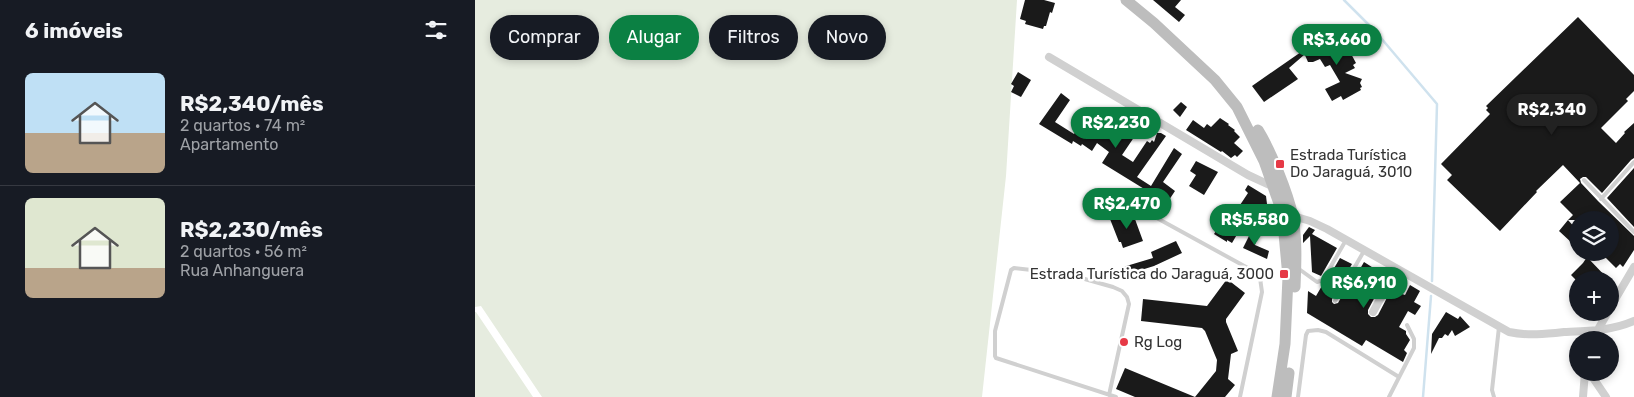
<!DOCTYPE html>
<html lang="pt">
<head>
<meta charset="utf-8">
<style>
	body { margin:0; font-family:Rubik,sans-serif; background:#242831; color:#f1f3f6; height:100vh; display:flex; flex-direction:column; font-size:19px; white-space:nowrap }
	* { box-sizing:border-box; margin:0 }
	p { font-size:16px; color:#9ea1a6 }
	.icon { flex:none; width:28px; height:28px; fill:none; stroke:currentColor; stroke-width:2; stroke-linecap:round; stroke-linejoin:round }
	.map { position:relative; flex:1; overflow:hidden }
	.side { display:flex; flex-direction:column; background:#171b24; width:475px }
	.side>* { flex:none }
	.hud { position:absolute; left:15px; top:15px; width:475px; height:45px; display:flex; gap:10px }
	.fabs { position:absolute; left:1094px; top:211px; display:grid; gap:10px }
	.fabs a { display:grid; place-items:center; width:50px; height:50px; border-radius:50%; background:#171b24; box-shadow:0 2px 8px #0003; font-size:25px }
	.price { position:absolute; translate:-50% -42px; padding:0 11px; border-radius:18px; background:#0b8043; color:#fff; font-size:16px; line-height:32px; filter:drop-shadow(0 1px 2px #0008) }
	.price::after { content:''; position:absolute; left:50%; top:30px; width:15px; height:11px; margin-left:-8px; background:inherit; clip-path:polygon(0 0,100% 0,50% 100%) }
	.price.on { background:#222; color:#fff }
	ul { padding:0; list-style:none }
	li { display:flex; align-items:center; gap:15px; height:125px; padding:0 25px }
	li+li { border-top:1px solid #363941 }
	li span { display:grid; place-items:center; flex:none; width:140px; height:100px; border-radius:8px; color:#555 }
	li>.icon { margin-inline-start:auto }
	span .icon { width:60px; height:60px; fill:#fffc; stroke-width:1 }
	li b { font-size:21px }
	h2 { display:flex; justify-content:space-between; align-items:center; height:60px; padding:0 25px; font-size:21px }
	.pill { padding:0 18px; border-radius:22px; background:#171b24; box-shadow:0 2px 8px #0003; font-size:18px; line-height:45px }
	.pill.on { background:#0b8043; color:#fff }
	main { display:flex; flex:1; min-height:0 }
	.map>svg:first-child { display:block }
	.green { fill:#e6ecdf }
	.lines { fill:none; stroke-linecap:round; stroke-linejoin:round }
	.stream { stroke:#cfe2ee; stroke-width:2.5 }
	.building { fill:#1a1a1a }
	.lane { stroke:#d0d0d0; stroke-width:4 }
	.street { stroke:#d0d0d0; stroke-width:8 }
	.secondary { stroke:#bdbdbd; stroke-width:11 }
	.poi-dot { fill:#e63946; stroke:#fff; stroke-width:2 }
	.labels { text-anchor:middle; dominant-baseline:central; stroke-width:5; stroke-linejoin:round; paint-order:stroke }
	.poi-label { font-size:15px; fill:#333; stroke:#fff; text-anchor:start }
</style>
</head>
<body>
<main>
<section class="side">
<h2>6 imóveis<svg class="icon" aria-label="filters" viewBox="0 0 24 24"><path d="M4 7h16M4 17h16"/><circle cx="9" cy="7" r="2"/><circle cx="15" cy="17" r="2"/></svg></h2>
<ul>
<li><span style="background:linear-gradient(#bfe0f5 60%,#b9a48a 0)"><svg class="icon" aria-label="home" viewBox="0 0 24 24"><path d="M3 11l9-7 9 7M6 9v11h12V9"/></svg></span><div><b>R$2,340/mês</b><p>2 quartos · 74 m²</p><p>Apartamento</p></div></li>
<li><span style="background:linear-gradient(#dfe7d0 70%,#b9a48a 0)"><svg class="icon" aria-label="home" viewBox="0 0 24 24"><path d="M3 11l9-7 9 7M6 9v11h12V9"/></svg></span><div><b>R$2,230/mês</b><p>2 quartos · 56 m²</p><p>Rua Anhanguera</p></div></li>
</ul>
</section>
<div class="map">
<svg width="1159" height="397" viewBox="0 0 1159 397">
	<rect width="100%" height="100%" fill="#fff"/>
	<!-- green -->
	<path class="green" d="M0 0H542L531 176 507 397H67L6 306 0 307Z
		M0 312H1L58 397H0Z"/>
	<g class="lines">
		<!-- stream -->
		<path class="stream" d="M869 0 900 31 962 104 957 281
			M948 397 956 296"/>
	</g>
	<!-- building -->
	<path class="building" d="M550 0H569L580 3 577 13 575 12 571 26H569L568 29 550 24 551 21 545 19Z
		M678 0H706L700 7 710 15 704 22Z
		M1103 17 1159 75V91L1151 99 1153 101 1126 128 1141 143 1150 133 1149 132 1159 123V158L1156 160 1127 193 1111 177H1108L1105 179 1106 183 1123 201 1159 236V250L1148 267 1145 264 1141 268 1125 252H1135V220H1093L1098 215 1085 202 1105 183 1088 165 1061 191 1062 192 1025 231 972 180 977 175 966 164 1015 114 1011 110 1013 108 1011 106Z
		M865 35 873 41 874 50 881 63 878 65 880 68 870 73 887 79 885 83 887 87 885 88 886 90 868 100 866 96 857 101 850 89 865 82 855 65 850 67 845 59 838 62H833L829 53Z
		M826 52 829 55 814 68 823 79 789 102 777 86Z
		M543 72 556 80 546 97 536 92 539 86 536 84Z
		M586 93 595 100 580 122 599 134 607 123 619 132 636 111 642 116 632 130 633 131 631 134 643 142 647 135 651 137 661 123 666 127 647 155 658 162 672 141 675 143 677 140 679 142 682 133H686L691 136 662 177 676 186 699 148 707 154 688 182 700 191 692 203 627 163 634 152 622 143 617 151 607 144 606 146 598 141 597 144 564 124Z
		M706 102 712 107 705 117 698 110Z
		M745 118 754 124 753 125 760 130 759 131 765 137 759 143 768 151 762 157 760 155 756 158 747 151 746 152 711 130 718 120 729 128 732 124 736 127Z
		M721 161 743 172 729 195 714 186 721 175 715 171Z
		M1159 168V227L1132 198Z
		M773 185 791 196 792 204 786 213 777 209 757 243 752 240V242L739 234 757 208 761 211 773 193 770 190Z
		M657 211 668 241 648 248 646 242H644L635 219Z
		M1093 220 1102 230V238L1097 243 1084 231Z
		M834 227 840 230 837 234 862 248 846 276 837 272 835 236 828 243V235Z
		M777 230 783 233 780 245 794 251 792 259 768 248Z
		M701 241 707 253 679 266 650 275 648 267 678 258 676 252Z
		M1112 257 1134 280H1101L1096 275 1108 263Z
		M865 258 877 264 857 299V302L859 304 863 303 883 268 885 269 889 262 911 276 893 310V314L896 317H900L903 315 916 290 930 295 935 285 945 291 939 302 946 306 940 315 933 311 924 327 931 331V334L935 340 929 350 932 353 928 362 891 340 887 346 832 313 833 291 841 296 848 284 851 282Z
		M752 279 770 293 751 319V322L763 351 756 354 753 379 760 385 750 397H720L741 371 742 360 730 331 727 328 666 321 668 299 732 306Z
		M971 312 983 319 985 316 995 327 980 336 977 330 973 336 970 334 967 338H964L956 354 957 334Z
		M650 368 720 397H660L641 389Z"/>
	<g class="lines">
		<!-- lane -->
		<path class="lane" d="M1109 180 1159 232
			M1126 199 1159 162
			M617 201 650 205 669 211 782 273 785 278 787 292 765 397
			M824 269 842 282 848 280 871 240
			M860 301 889 251
			M634 395 654 304 652 297 647 291 638 287 592 274 539 268 536 270 520 331V356L521 358 641 397
			M823 397 831 335 833 331 843 330 851 332 924 377
			M914 397 939 348V339L932 325
			M1019 397 1017 390 1024 327"/>
		<!-- street -->
		<path class="street" d="M574 57 773 175 801 188
			M815 215 835 221 852 229 1034 332C1053 336 1071 334 1089 332 1114 331 1136 331 1159 321
			M1135 308 1159 267
			M898 312 922 269
			M1117 340 1133 312
			M1114 372 1131 397
			M1108 397 1110 372"/>
		<!-- secondary -->
		<path class="secondary" d="M651 0 679 23 740 80 762 107 789 161 807 212 813 277 810 344 802 397
			M783 130C796 151 813 193 818 217 822 240 821 263 820 287
			M811 397 814 373"/>
	</g>
	<!-- markers -->
	<g class="poi-dot">
		<rect x="800" y="159" width="10" height="10" rx="2.5"/>
		<rect x="804" y="269" width="10" height="10" rx="2.5"/>
		<circle cx="649" cy="342" r="5"/>
	</g>
	<g class="labels">
		<!-- poi labels -->
		<g class="poi-label">
			<text x="815" y="155">Estrada Turística<tspan x="815" dy="17">Do Jaraguá, 3010</tspan></text>
			<text x="799" y="274" text-anchor="end">Estrada Turística do Jaraguá, 3000</text>
			<text x="659" y="342">Rg Log</text>
		</g>
	</g>
</svg>
<div class="fabs">
<a><svg class="icon" aria-label="layers" viewBox="0 0 24 24"><path d="M12 4l9 5-9 5-9-5zM3 14l9 5 9-5"/></svg></a>
<a>+</a>
<a>−</a>
</div>
<b class="price" style="left:862px;top:66px">R$3,660</b>
<b class="price on" style="left:1077px;top:136px">R$2,340</b>
<b class="price" style="left:641px;top:149px">R$2,230</b>
<b class="price" style="left:652px;top:230px">R$2,470</b>
<b class="price" style="left:780px;top:246px">R$5,580</b>
<b class="price" style="left:889px;top:309px">R$6,910</b>
<div class="hud">
<a class="pill">Comprar</a>
<a class="pill on">Alugar</a>
<a class="pill">Filtros</a>
<a class="pill">Novo</a>
</div>
</div>
</main>
</body>
</html>
